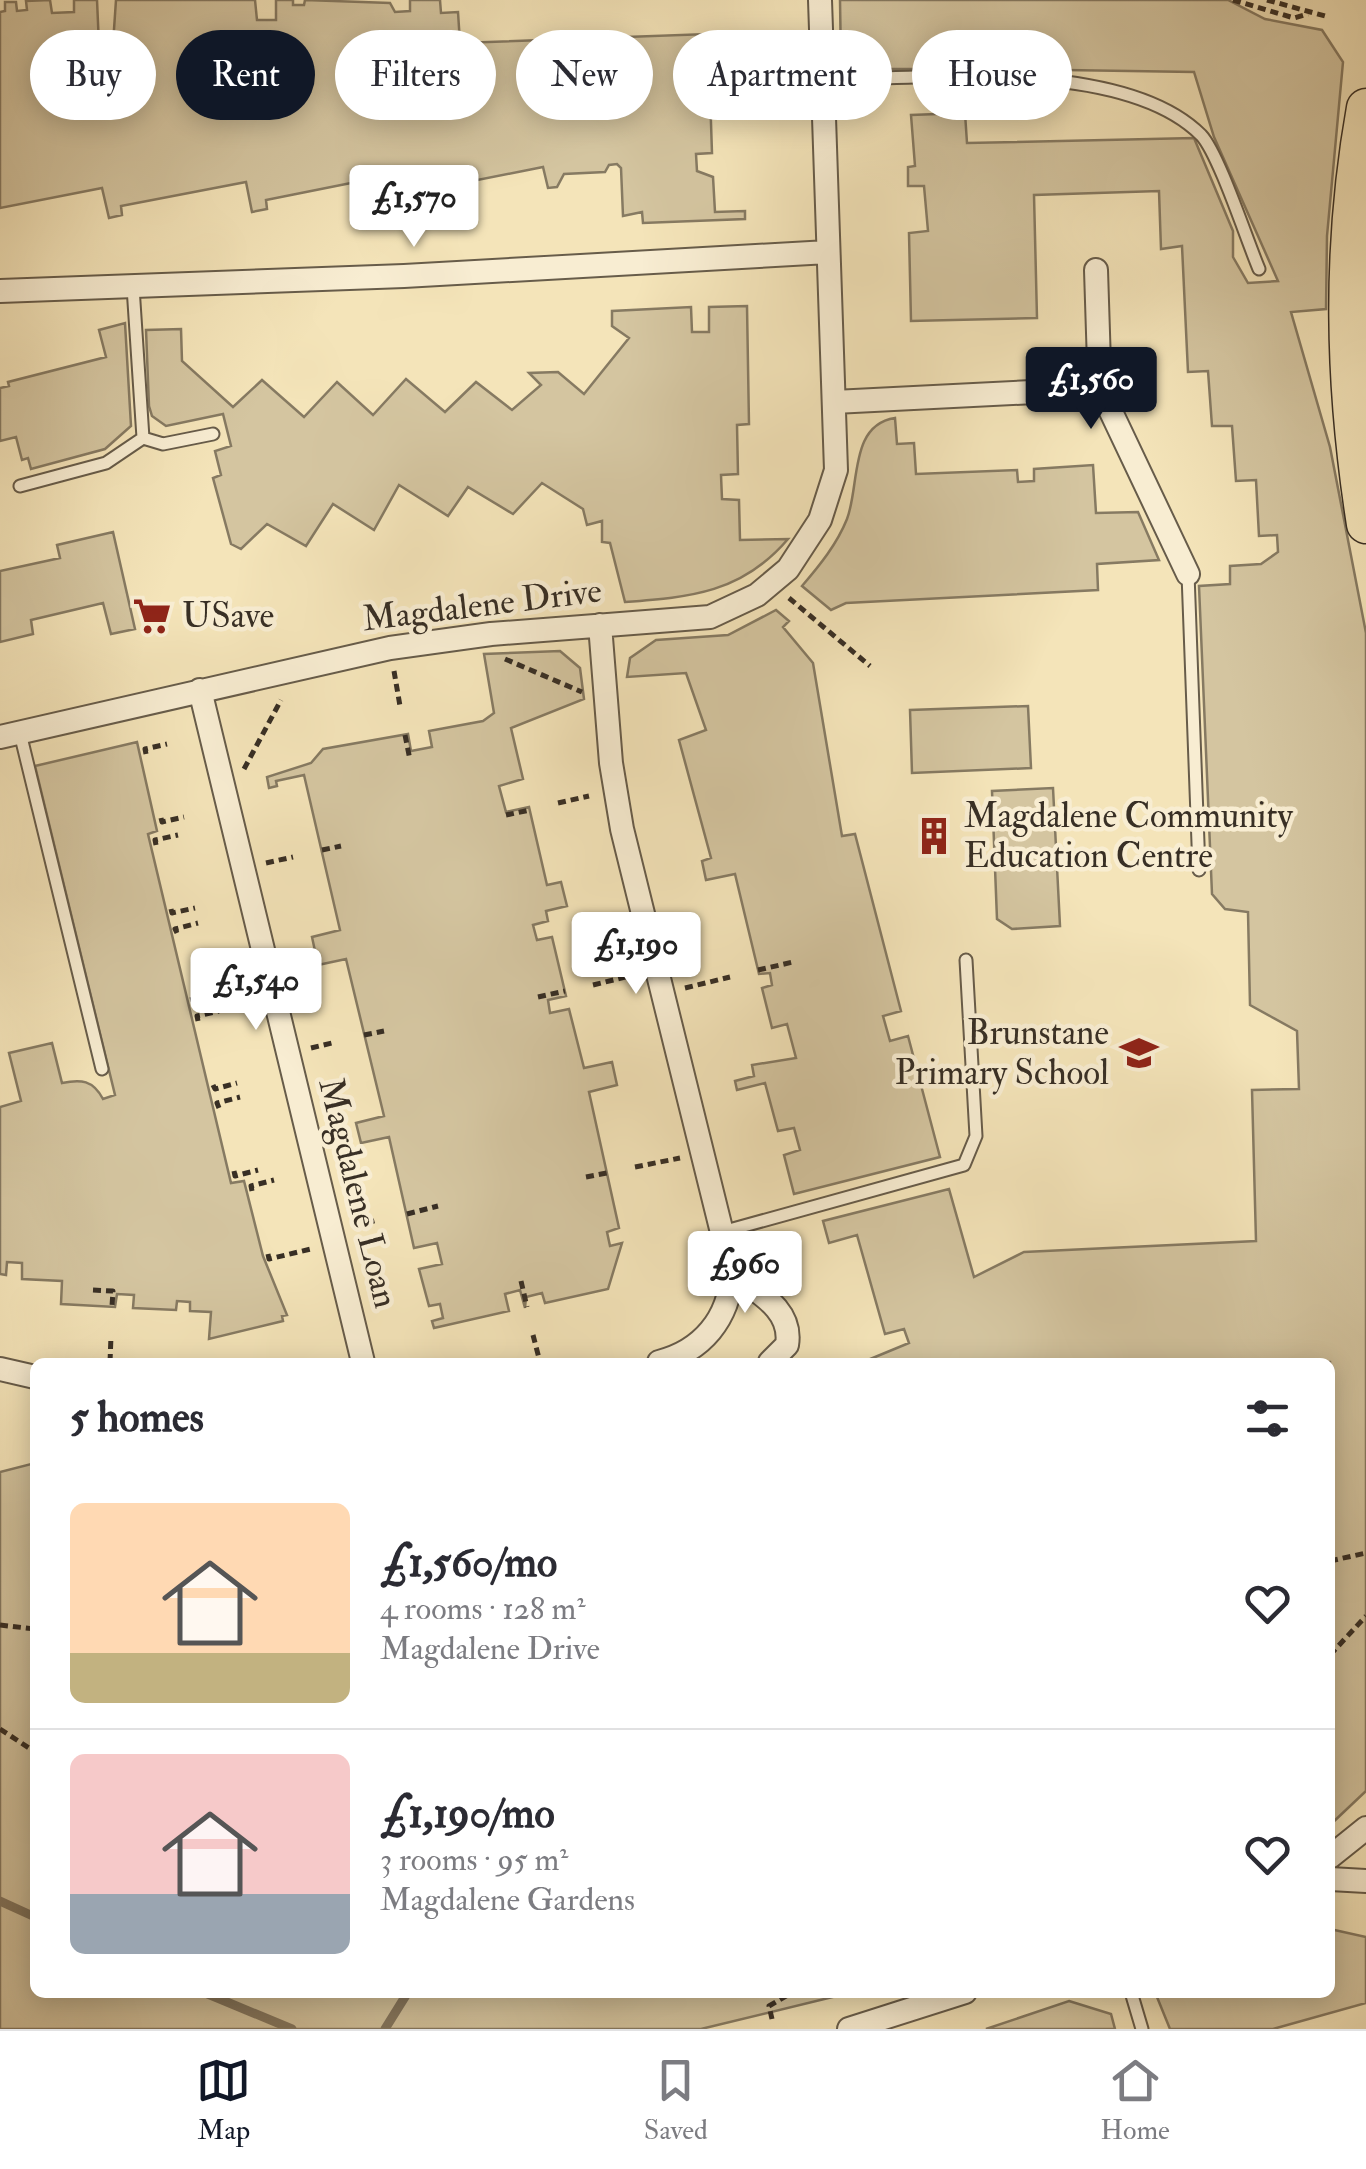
<!DOCTYPE html>
<html lang="en">
<head>
<meta charset="utf-8">
<style>
	body { margin:0; font-family:"IM FELL Double Pica",serif; background:#f7f7f7; color:#2b2b33; height:100vh; display:flex; flex-direction:column; font-size:38px; white-space:nowrap }
	* { box-sizing:border-box; margin:0 }
	p { font-size:32px; color:#7c7c81 }
	.icon { flex:none; width:55px; height:55px; fill:none; stroke:currentColor; stroke-width:2; stroke-linecap:round; stroke-linejoin:round }
	.map { position:relative; flex:1; overflow:hidden }
	.details { position:absolute; left:30px; top:1358px; width:1305px; height:640px; display:flex; flex-direction:column; background:#fff; border-radius:15px; box-shadow:0 5px 25px #0003 }
	.details>* { flex:none }
	.guide { position:absolute; left:30px; top:30px; width:1308px; height:90px; display:flex; gap:20px }
	.price { position:absolute; translate:-50% -85px; padding:0 22px; border-radius:10px; background:#fff; color:#222; font-size:32px; line-height:65px; filter:drop-shadow(0 2px 5px #0008) }
	.price::after { content:''; position:absolute; left:50%; top:60px; width:30px; height:22px; margin-left:-15px; background:inherit; clip-path:polygon(0 0,100% 0,50% 100%) }
	.price.current { background:#111827; color:#fff }
	ul { padding:0; list-style:none }
	li { display:flex; align-items:center; gap:30px; height:250px; padding:0 40px }
	li+li { border-top:2px solid #e1e1e2 }
	li span { display:grid; place-items:center; flex:none; width:280px; height:200px; border-radius:15px; color:#555 }
	li>.icon { margin-inline-start:auto }
	span .icon { width:120px; height:120px; fill:#fffc; stroke-width:1 }
	li b { font-size:42px }
	h2 { display:flex; justify-content:space-between; align-items:center; height:120px; padding:0 40px; font-size:42px }
	.chip { padding:0 35px; border-radius:45px; background:#fff; box-shadow:0 5px 25px #0003; font-size:35px; line-height:90px }
	.chip.current { background:#111827; color:#fff }
	.tab-bar { display:flex; justify-content:space-around; align-items:center; height:140px; border-top:2px solid #e1e1e2; background:#fff; font-size:28px; color:#7c7c81 }
	.tab-bar a { display:grid; justify-items:center; gap:5px }
	.tab-bar .current { color:#111827 }
	.map>svg:first-child { display:block }
	.green { fill:#d4c5a0; stroke:#867a62; stroke-width:2.5 }
	.lines { fill:none; stroke-linecap:round; stroke-linejoin:round }
	.stream { stroke:#827660; stroke-width:9 }
	.service-casing { stroke:#675c4a; stroke-width:15 }
	.minor-casing { stroke:#675c4a; stroke-width:26 }
	.primary-casing { stroke:#382f25; stroke-width:41 }
	.path { stroke:#382f25; stroke-width:5; stroke-dasharray:8 5; stroke-linecap:butt }
	.service { stroke:#f8edd2; stroke-width:11 }
	.minor { stroke:#f8edd2; stroke-width:22 }
	.primary { stroke:#f4e4b9; stroke-width:38 }
	.labels { text-anchor:middle; dominant-baseline:central; stroke-width:9; stroke-linejoin:round; paint-order:stroke }
	.street-label { font-size:35px; fill:#382f25; stroke:#f8edd2 }
	.poi-label { font-size:35px; fill:#382f25; stroke:#f8edd2; text-anchor:start }
</style>
</head>
<body>
<div class="map">
<svg width="1366" height="2029" viewBox="0 0 1366 2029">
	<rect width="100%" height="100%" fill="#f4e4b9"/>
	<filter id="stains"><feTurbulence type="fractalNoise" baseFrequency=".002" numOctaves="4"/><feColorMatrix values="0 0 0 0 .2 0 0 0 0 .09 0 0 0 0 .02 0 0 0 .5 -.17"/></filter>
	<radialGradient id="worn" r=".72"><stop offset=".6" stop-color="#630" stop-opacity="0"/><stop offset="1" stop-color="#630" stop-opacity=".3"/></radialGradient>
	<!-- green -->
	<path class="green" d="M50 0 52 13 74 12V0H97L99 45 113 44 116 0H255L257 20H276V0H293V5H304L305 0 390 3 395 12 410 11V0H440L441 13 458 12 460 43 708 34 712 153 696 154 697 171 713 177 715 212 745 211V219L643 223 642 212 623 216 621 168 617 164 609 165 605 172 564 174 557 187 548 188 543 167 407 194 408 203 398 205 391 175 266 200 267 209 252 212 246 182 121 206 122 215 109 218 102 188 0 208V12L5 11V2H16L17 11 27 10 26 1Z
		M840 0H1228L1265 19 1322 30 1343 62 1327 236 1326 309 1291 312 1330 447 1366 633V1791L1330 1825V1362H863L909 1343 904 1329 885 1334 857 1235 829 1243 823 1221 949 1189 974 1277 1024 1252 1256 1241 1252 1090 1299 1089 1297 1031 1250 1005 1248 912 1225 909 1212 894 1199 586 1230 584V566L1261 564 1278 552 1277 535 1259 536 1256 480 1236 481 1232 426H1212L1208 371 1188 372 1182 246 1161 249 1159 191 1034 195 1037 318 911 321 909 233 928 231 924 186H908V167L915 166 911 115 965 113 967 143 1194 138 1233 231V257L1248 283 1278 281 1214 137 1194 72 1000 69 998 32 985 33 986 69H849L841 63Z
		M747 306 749 424 737 425 738 474 721 475 722 499 739 500 740 540 788 539C742 593 691 597 625 602L610 543 602 542V521L587 525 583 509 542 483 513 514 468 487 448 516 399 485 374 530 333 504 306 546 267 524 241 549 231 544 213 478 221 475 215 451 231 446 223 414 166 426 152 416 149 406 146 330 181 329 182 361 233 407 262 380 304 417 337 382 373 415 406 379 445 412 476 382 512 410 541 385 529 373 558 372 584 394 629 338 612 326V311L691 307 692 332H709V307Z
		M125 323 131 426 105 449 31 469 28 458 22 460 16 437 0 441V388L9 386 8 382 106 357 99 330Z
		M895 418 897 444 914 443 916 474 1017 470 1018 482 1034 481V469L1093 465 1096 513 1138 512 1159 560 1097 564 1098 590 846 603 831 610 802 586C820 565 837 544 847 519 860 485 849 425 895 418Z
		M113 532 135 629 111 634 103 603 31 620 33 634 0 642V571L60 558 57 545Z
		M776 610 789 621 783 627 813 663 842 836 855 834 901 1011 883 1016 890 1041 908 1036 940 1157 794 1194 784 1155 800 1150 794 1128 778 1131 765 1083 737 1090 735 1081 754 1076 752 1065 796 1058 787 1024 772 1028 762 988 772 985 770 973 759 974 735 874 706 880 702 861 711 858 679 740 706 730 686 673 627 677 630 658 656 640 728 635Z
		M560 651 580 668 584 699 511 728 523 779 499 786 506 812 529 807 547 885 561 882 567 906 546 911 548 921 533 925 537 940 552 937 566 996 548 1000 550 1013 569 1009 584 1068 612 1062 617 1085 589 1092 619 1228 607 1232 610 1246 622 1243 608 1289 545 1303 542 1293 526 1297 525 1308 520 1290 505 1294 509 1311 434 1328 432 1321 443 1318 440 1304 429 1306 419 1269 442 1264 437 1243 414 1248 389 1137 361 1143 356 1123 384 1116 346 959 318 965 312 937 340 930 304 775 276 781 277 786 269 788 267 777 311 763 323 749 408 734 411 751 432 747 429 731 483 721 494 713 484 654Z
		M1028 706 1031 768 912 773 910 710Z
		M137 742 157 831 148 834 231 1183 244 1181 263 1256 287 1315 282 1316 283 1321 209 1339 211 1312 190 1311V1302L177 1301 176 1310 133 1308 134 1295 117 1294 115 1307 61 1304 62 1281 22 1279V1263L7 1262 6 1275 0 1274V1107L21 1101 9 1053 52 1043 62 1083C81 1079 93 1080 103 1099L115 1095 35 766Z
		M1053 788 1060 926 1012 929 997 919 992 791Z
		M35 1463V1992L849 1993 701 2029H0V1472Z
		M1330 1929 1366 1937V2003L1273 2029H1170L1157 1997 1159 1993 1330 1992Z
		M1069 2001 1111 2014 1115 2029H986Z"/>
	<g class="lines">
		<!-- stream -->
		<path class="stream" d="M0 1901 35 1917
			M203 1992 292 2029
			M385 2029 408 1992"/>
		<!-- service casing -->
		<g class="service-casing">
			<path id="service" d="M823 80C926 78 1124 58 1201 135 1219 154 1247 241 1259 269
				M143 438 163 444 213 434
				M20 486 106 463 143 438 133 287
				M1188 574 1199 870
				M20 733 102 1069
				M722 1232 964 1165 976 1136 966 960
				M1131 1992 1142 2029"/>
		</g>
		<!-- minor casing -->
		<g class="minor-casing">
			<path id="minor" d="M1096 270 1099 364 1093 389 1104 397 1188 574
				M0 291 404 276 828 252
				M834 402 1093 389
				M600 625 611 763 622 829 732 1273C729 1319 702 1351 659 1362
				M200 690 363 1362
				M0 737 390 648 491 634 710 617 757 595 788 569 820 520 836 470 820 0
				M732 1273C757 1292 793 1309 787 1345L770 1362
				M0 1369 35 1377
				M1330 1857 1366 1828
				M1330 1879 1366 1881
				M849 2029 965 1992"/>
		</g>
		<!-- primary casing -->
		<g class="primary-casing">
			<path id="primary" d="M1366 108C1341 248 1344 383 1366 524"/>
		</g>
		<!-- path -->
		<path class="path" d="M1233 0 1294 18 1308 14
			M1267 0 1325 16
			M789 598 870 666
			M505 659 582 692
			M394 671 400 706
			M405 735 410 760
			M146 754 145 749 167 744
			M244 769 281 700
			M558 803 589 796
			M506 815 530 810
			M161 818 162 822 184 817
			M156 845 155 840 178 835
			M322 850 341 846
			M266 863 293 857
			M171 909 172 913 195 908
			M177 933 175 929 198 923
			M758 970 793 962
			M593 985 634 975
			M685 988 730 977
			M192 997 193 1001 216 996
			M538 997 565 991
			M198 1021 197 1016 219 1011
			M364 1035 384 1031
			M311 1048 336 1042
			M213 1085 215 1089 237 1083
			M219 1108 217 1103 240 1097
			M635 1167 680 1158
			M234 1171 235 1176 258 1170
			M586 1177 607 1173
			M252 1191 251 1186 274 1180
			M407 1214 438 1206
			M354 1226 378 1220
			M268 1254 269 1259 311 1249
			M521 1281 527 1307
			M93 1290 113 1291 112 1306
			M533 1335 540 1362
			M110 1362 111 1336
			M1330 1561 1366 1553
			M0 1625 35 1629
			M1330 1655 1366 1616
			M0 1729 35 1752
			M772 2019 769 2006 793 1992"/>
		<!-- service -->
		<use href="#service" class="service"/>
		<!-- minor -->
		<use href="#minor" class="minor"/>
		<!-- primary -->
		<use href="#primary" class="primary"/>
	</g>
	<!-- icons -->
	<defs>
		<g id="supermarket-bare" transform="scale(3)"><path d="M-6-5.5h2.5l.6 2H6L4.5 2H-2.5L-4.4-4H-6ZM-1.5 3.2a1.3 1.3 0 1 0 .1 0ZM3 3.2a1.3 1.3 0 1 0 .1 0Z" fill="#8f2418" stroke="#f8edd2" stroke-width="2.5" paint-order="stroke"/></g>
		<g id="building-bare" transform="scale(3)"><path d="M-4-6H4V6H1V3H-1V6H-4ZM-2.5-4.3h1.7v1.8h-1.7ZM.8-4.3h1.7v1.8H.8ZM-2.5-1h1.7V.8h-1.7ZM.8-1h1.7V.8H.8Z" fill="#8f2418" stroke="#f8edd2" stroke-width="2.5" paint-order="stroke"/></g>
		<g id="school-bare" transform="scale(3)"><path d="M0-5L7-2L0 1L-7-2ZM-4 1L0 2.5L4 1V4Q0 6-4 4Z" fill="#8f2418" stroke="#f8edd2" stroke-width="2.5" paint-order="stroke"/></g>
	</defs>
	<g fill-rule="evenodd">
		<use href="#supermarket-bare" x="152" y="616"/>
		<use href="#building-bare" x="934" y="836"/>
		<use href="#school-bare" x="1139" y="1053"/>
	</g>
	<g class="labels">
		<!-- street labels -->
		<g class="street-label">
			<text transform="translate(482 605) rotate(-7)">Magdalene Drive</text>
			<text transform="translate(358 1193) rotate(76)">Magdalene Loan</text>
		</g>
		<!-- poi labels -->
		<g class="poi-label">
			<text x="182" y="616">USave</text>
			<text x="964" y="816">Magdalene Community<tspan x="964" dy="40">Education Centre</tspan></text>
			<text x="1109" y="1033" text-anchor="end">Brunstane<tspan x="1109" dy="40">Primary School</tspan></text>
		</g>
	</g>
	<rect width="100%" height="100%" filter="url(#stains)"/>
	<rect width="100%" height="100%" fill="url(#worn)"/>
</svg>
<b class="price" style="left:414px;top:250px">£1,570</b>
<b class="price current" style="left:1091px;top:432px">£1,560</b>
<b class="price" style="left:636px;top:997px">£1,190</b>
<b class="price" style="left:256px;top:1033px">£1,540</b>
<b class="price" style="left:745px;top:1316px">£960</b>
<div class="guide">
<a class="chip">Buy</a>
<a class="chip current">Rent</a>
<a class="chip">Filters</a>
<a class="chip">New</a>
<a class="chip">Apartment</a>
<a class="chip">House</a>
</div>
<section class="details">
<h2>5 homes<svg class="icon" aria-label="filters" viewBox="0 0 24 24"><path d="M4 7h16M4 17h16"/><circle cx="9" cy="7" r="2"/><circle cx="15" cy="17" r="2"/></svg></h2>
<ul>
<li><span style="background:linear-gradient(#ffd9b3 75%,#c2b280 0)"><svg class="icon" aria-label="home" viewBox="0 0 24 24"><path d="M3 11l9-7 9 7M6 9v11h12V9"/></svg></span><div><b>£1,560/mo</b><p>4 rooms · 128 m²</p><p>Magdalene Drive</p></div><svg class="icon" aria-label="heart" viewBox="0 0 24 24"><path d="M12 20l-8-8c-3-5 5-10 8-4 3-6 11-1 8 4z"/></svg></li>
<li><span style="background:linear-gradient(#f6c9c9 70%,#9aa5b1 0)"><svg class="icon" aria-label="home" viewBox="0 0 24 24"><path d="M3 11l9-7 9 7M6 9v11h12V9"/></svg></span><div><b>£1,190/mo</b><p>3 rooms · 95 m²</p><p>Magdalene Gardens</p></div><svg class="icon" aria-label="heart" viewBox="0 0 24 24"><path d="M12 20l-8-8c-3-5 5-10 8-4 3-6 11-1 8 4z"/></svg></li>
</ul>
</section>
</div>
<nav class="tab-bar">
<a class="current"><svg class="icon" aria-label="map" viewBox="0 0 24 24"><path d="M3 6l6-2 6 2 6-2v14l-6 2-6-2-6 2zM9 4v14M15 6v14"/></svg>Map</a>
<a><svg class="icon" aria-label="saved" viewBox="0 0 24 24"><path d="M7 4h10v16l-5-4-5 4z"/></svg>Saved</a>
<a><svg class="icon" aria-label="home" viewBox="0 0 24 24"><path d="M3 11l9-7 9 7M6 9v11h12V9"/></svg>Home</a>
</nav>
</body>
</html>
